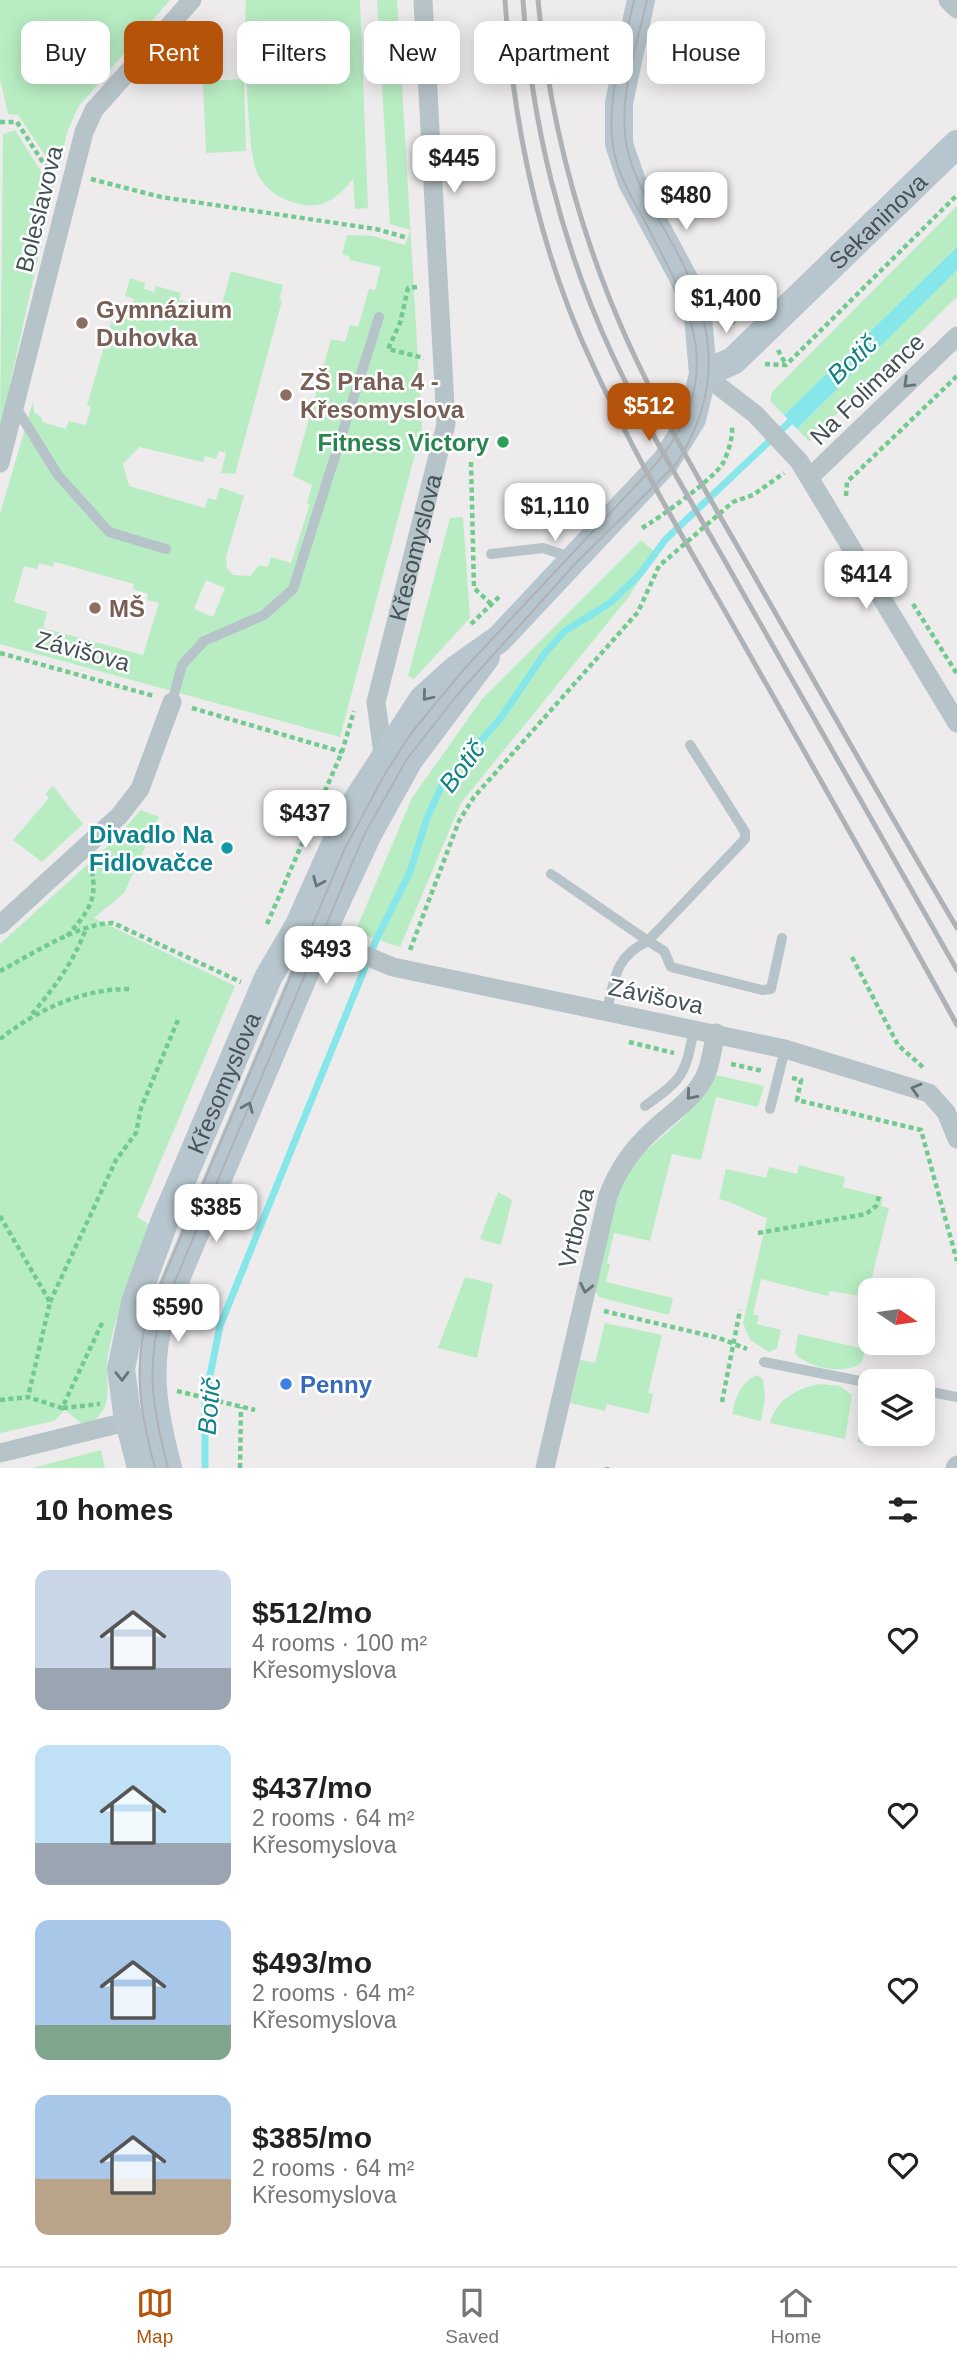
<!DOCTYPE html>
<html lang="en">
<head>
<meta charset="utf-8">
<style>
	body { margin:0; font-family:Helvetica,sans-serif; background:#f6f6f6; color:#222; height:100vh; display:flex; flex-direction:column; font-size:26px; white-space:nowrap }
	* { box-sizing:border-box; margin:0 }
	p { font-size:23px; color:#767676 }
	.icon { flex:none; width:38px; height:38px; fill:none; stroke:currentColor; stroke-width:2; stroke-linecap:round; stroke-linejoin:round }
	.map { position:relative; height:1468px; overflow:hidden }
	.panel { display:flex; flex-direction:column; background:#fff; flex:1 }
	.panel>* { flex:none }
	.banner { position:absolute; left:21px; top:21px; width:915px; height:63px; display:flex; gap:14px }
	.needle { width:46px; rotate:103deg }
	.controls { position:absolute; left:858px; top:1278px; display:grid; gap:14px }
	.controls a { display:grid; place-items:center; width:77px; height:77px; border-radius:14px; background:#fff; box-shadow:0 4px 18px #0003; font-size:35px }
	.price { position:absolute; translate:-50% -60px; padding:0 16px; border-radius:14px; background:#fff; color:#222; font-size:23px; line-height:46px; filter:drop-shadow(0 2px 4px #0008) }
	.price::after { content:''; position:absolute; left:50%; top:42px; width:21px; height:16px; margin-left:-10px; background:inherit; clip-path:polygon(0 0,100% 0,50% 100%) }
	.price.selected { background:#b45309; color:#fff }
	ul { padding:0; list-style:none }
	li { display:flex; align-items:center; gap:21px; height:175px; padding:0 35px }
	li span { display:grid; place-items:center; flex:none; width:196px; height:140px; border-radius:14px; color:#555 }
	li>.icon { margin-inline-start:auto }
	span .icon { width:84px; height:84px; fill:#fffc; stroke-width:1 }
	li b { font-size:30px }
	h2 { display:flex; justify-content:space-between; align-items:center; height:84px; padding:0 35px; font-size:30px }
	.tag { padding:0 24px; border-radius:14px; background:#fff; box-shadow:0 4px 18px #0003; font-size:24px; line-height:63px }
	.tag.selected { background:#b45309; color:#fff }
	.menu { display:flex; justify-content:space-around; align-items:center; height:98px; border-top:2px solid #e0e0e0; background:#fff; font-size:19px; color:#767676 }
	.menu a { display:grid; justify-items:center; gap:4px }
	.menu .selected { color:#b45309 }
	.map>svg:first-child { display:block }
	.green { fill:#b8edc3; fill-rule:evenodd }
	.water { fill:#86e7ea }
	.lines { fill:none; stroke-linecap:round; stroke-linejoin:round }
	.stream { stroke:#86e7ea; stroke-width:7 }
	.path { stroke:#71ca8e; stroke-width:4.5; stroke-dasharray:5 3.5; stroke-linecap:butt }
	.lane { stroke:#b6c3c8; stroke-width:10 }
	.street { stroke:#b6c3c8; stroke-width:19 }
	.secondary { stroke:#b7c6ce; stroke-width:28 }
	.tram { stroke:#aeb2b6; stroke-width:2 }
	.rail { stroke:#aeb2b6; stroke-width:5 }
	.oneway { stroke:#66747a }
	.oneway2 { stroke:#66757b }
	.education-dot { fill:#8d6e63; stroke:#fff; stroke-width:2.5 }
	.leisure-dot { fill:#2e9e5b; stroke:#fff; stroke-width:2.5 }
	.culture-dot { fill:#0f9aa8; stroke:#fff; stroke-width:2.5 }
	.shop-dot { fill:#3f7fe0; stroke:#fff; stroke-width:2.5 }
	.labels { text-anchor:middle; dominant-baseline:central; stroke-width:5; stroke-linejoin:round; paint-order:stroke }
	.street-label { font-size:24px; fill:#445258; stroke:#fff }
	.education-label { font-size:24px; font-weight:bold; fill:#785e54; stroke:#fff; text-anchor:start }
	.leisure-label { font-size:24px; font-weight:bold; fill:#27864d; stroke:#fff; text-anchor:end }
	.culture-label { font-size:24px; font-weight:bold; fill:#0d838f; stroke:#fff; text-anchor:end }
	.shop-label { font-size:24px; font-weight:bold; fill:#366cbe; stroke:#fff; text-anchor:start }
	.water-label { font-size:26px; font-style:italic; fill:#0e8285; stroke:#fff }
</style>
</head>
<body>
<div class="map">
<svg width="957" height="1468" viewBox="0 0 957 1468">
	<rect width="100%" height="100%" fill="#eeebec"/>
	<!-- green -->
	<path class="green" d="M0 0H170L79 106 67 132 59 169 53 167 18 115 8 114 0 79Z
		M246 0H360L368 208 355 209 353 179C338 197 324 210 299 204 281 200 265 190 257 173 247 152 244 26 246 0Z
		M377 0H397L422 428 340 737 0 644V514L33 401 34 412 42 418V422L66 429 69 421 86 425 91 407 87 405 88 402 111 322 117 323 120 314 129 316 134 299 125 296 130 278 145 283 144 289 154 292 156 286 181 293 179 300 207 307 209 301 222 304 231 271 283 285 279 300 282 301 235 474 221 473 226 453 219 451 216 459 205 456 203 462 139 447 123 464 129 486 205 508 208 498 216 500 220 487 244 496 226 557 227 568 233 575 250 576 259 565 268 567 271 557 291 563 310 504 307 503 312 485 293 476 331 339 345 342 350 325 358 327 369 289 375 290 381 267 350 260V257L342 254 347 235 373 236 405 245 410 230 390 224ZM55 562 134 584 133 589 148 594 147 600 159 603 143 655 43 628 47 612 14 602 24 566 37 569 39 563 53 567ZM206 580 225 588 213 617 194 609Z
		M244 79 246 151 206 153 203 81Z
		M15 130 47 181 54 186 0 429 3 134Z
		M957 206V247L784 415 770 401 772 392Z
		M957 270V297L809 441 797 429Z
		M463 517 470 618 414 679 408 676 450 518Z
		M641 540 657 554 627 599 461 803 400 947 355 932 412 798 482 699Z
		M53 786 83 824 42 862 13 840 49 798 45 794Z
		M141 810 159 817 124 893 94 918 235 986 137 1217 153 1227C136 1269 115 1311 108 1355 103 1385 119 1408 85 1426L65 1410 54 1421 0 1433V944L111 843Z
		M716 1075 764 1086 758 1107 716 1097 701 1160 672 1154 650 1241 614 1233 607 1263 610 1265 606 1282 673 1298 669 1315 599 1297 594 1290 619 1187 638 1158 683 1118Z
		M799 1165 845 1177 843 1187 883 1197 881 1206 889 1208 867 1297 830 1291 828 1296 761 1279 753 1314 759 1316 757 1324 781 1330 777 1348 769 1352 750 1340 743 1323 767 1218C750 1213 737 1203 719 1199L726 1169 766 1178 769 1167 797 1174Z
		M498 1192 512 1200 501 1245 480 1239Z
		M465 1277 493 1284 477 1358 438 1348Z
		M605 1323 662 1335 648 1393 653 1394 649 1414 607 1404 605 1411 570 1403 580 1360 595 1363Z
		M798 1334 865 1349 862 1362C848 1376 806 1368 795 1353Z
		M757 1375 763 1379 765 1398 761 1421 732 1414C736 1397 740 1383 757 1375Z
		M821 1384 840 1386 852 1395 845 1439 770 1423C776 1400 798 1387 821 1384Z
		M870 1405V1433H886L881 1434 878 1447 857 1442Z
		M101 1450 105 1468H32Z"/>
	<!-- water -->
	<path class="water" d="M957 247V270L797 429 784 415Z"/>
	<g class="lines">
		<!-- stream -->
		<path class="stream" d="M205 1468V1400L220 1326 377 938 410 872 427 818 443 783 500 719 545 653 565 631 610 603 640 574 666 539 797 415"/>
		<!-- path -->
		<path class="path" d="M0 122H17L51 175
			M91 179 161 197 376 229 408 238
			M417 287 408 288 400 323 388 349 424 358
			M723 328 739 318
			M778 350 786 365
			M765 364 786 365 957 195
			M471 462 474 588 491 604
			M846 496 847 482 957 376
			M642 528C658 519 715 478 723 463 728 453 733 438 732 426
			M913 604 957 674
			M471 624 501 595
			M0 653 154 696
			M192 708 342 752
			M267 924 342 752 354 711
			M67 936C87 913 99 900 91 868
			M410 950 459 821 474 797 638 612 659 566 733 502 753 495 784 473
			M852 957 898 1045 925 1069
			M0 971C31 955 79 923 113 923L241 982
			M32 1014C54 988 73 963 85 931
			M0 1039C37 1010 83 988 131 989
			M629 1042 674 1053
			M731 1064 763 1071
			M792 1078 801 1080 797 1100 921 1130 957 1261
			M0 1216 50 1302 28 1397
			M758 1233 866 1214 876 1206 879 1196
			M50 1302 116 1160 136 1133 141 1108 178 1020
			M604 1311 719 1338 747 1349
			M177 1391 255 1410
			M0 1400 28 1397 62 1408 103 1321
			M722 1402 740 1310
			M63 1408 100 1404
			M240 1468 241 1407
			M607 1468V1467"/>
		<!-- lane -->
		<path class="lane" d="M15 406 58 475 109 532 166 549
			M491 554 543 548 570 557
			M172 702 182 665 204 641 264 615 293 589 379 317
			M690 745 745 832V839L648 941 664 951 671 967 762 990 771 989 782 938
			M551 874 648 941C615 957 615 977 607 1010
			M645 1106C684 1078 685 1075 694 1029
			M770 1109 785 1049
			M764 1362 870 1383
			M922 1390 957 1397"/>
		<!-- street -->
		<g class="street">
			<path d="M948 0 957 9"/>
			<path d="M703 374 755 414 799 461 957 723"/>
			<path d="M0 463 84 132 94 110 192 0"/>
			<path d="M810 477 957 336"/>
			<path id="s1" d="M384 762 376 702 446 424 423 0"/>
			<path d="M0 925 119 816 140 789 172 702"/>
			<path d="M320 937 393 967 785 1049 929 1093 946 1112 957 1139"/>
			<path d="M0 1453 142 1418"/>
			<path d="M545 1468 608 1196C618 1169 632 1149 653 1130 671 1113 691 1101 703 1080 711 1067 712 1048 716 1033"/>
			<path d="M955 1468 957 1465"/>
		</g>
		<!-- secondary -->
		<g class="secondary">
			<path id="s2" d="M703 374 733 361 957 144"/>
			<path id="s3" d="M141 1468 127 1413 121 1369 135 1302 165 1220 268 978 299 925 350 811 423 699 455 670 499 639 666 461 692 419 703 374 698 317 684 279 632 182 619 144V103L641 0"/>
			<path d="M168 1468C154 1414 145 1369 161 1314L320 937 368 834 409 760 486 657"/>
		</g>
		<!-- tram -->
		<path class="tram" d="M155 1468C141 1415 133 1371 147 1317L345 848 386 772 412 732 465 668 656 464C729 373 691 309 644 220 632 198 619 176 614 152 604 102 624 48 634 0
			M168 1468C154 1414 145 1369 161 1314L365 833 407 759 458 694 575 564 676 464C728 384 713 313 667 234 652 207 633 179 627 147 617 100 637 46 647 0"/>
		<!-- rail -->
		<path class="rail" d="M505 0C513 124 539 250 592 363 636 459 691 551 743 643 815 770 887 897 957 1025
			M523 0C531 121 561 244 612 354 650 436 700 515 744 595 814 720 885 845 957 970
			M538 0C549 118 579 233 628 342 667 428 717 510 764 593 828 705 891 817 957 928"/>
	</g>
	<!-- one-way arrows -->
	<defs><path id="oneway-chevron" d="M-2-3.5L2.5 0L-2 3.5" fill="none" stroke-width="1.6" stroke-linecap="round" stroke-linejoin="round" transform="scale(1.75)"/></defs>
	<g class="oneway">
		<use href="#oneway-chevron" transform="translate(908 383) rotate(136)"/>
		<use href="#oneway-chevron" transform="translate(916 1089) rotate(-163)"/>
		<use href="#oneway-chevron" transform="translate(691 1095) rotate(131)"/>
		<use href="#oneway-chevron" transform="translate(586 1288) rotate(102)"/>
	</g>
	<g class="oneway2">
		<use href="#oneway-chevron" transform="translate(427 696) rotate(130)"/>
		<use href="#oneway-chevron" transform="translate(318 882) rotate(113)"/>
		<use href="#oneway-chevron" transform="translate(248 1107) rotate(-67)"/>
		<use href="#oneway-chevron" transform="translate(122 1376) rotate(89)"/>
	</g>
	<!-- markers -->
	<g class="education-dot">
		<circle cx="82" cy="323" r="7"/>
		<circle cx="286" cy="395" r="7"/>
		<circle cx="95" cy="608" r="7"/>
	</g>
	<circle class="leisure-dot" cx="503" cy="442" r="7"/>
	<circle class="culture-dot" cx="227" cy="848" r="7"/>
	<circle class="shop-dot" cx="286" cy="1384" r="7"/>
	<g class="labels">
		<!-- street labels -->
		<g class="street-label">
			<text transform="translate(39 209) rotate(-76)">Boleslavova</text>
			<text stroke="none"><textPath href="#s2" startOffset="234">Sekaninova</textPath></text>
			<text transform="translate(867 389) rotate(-44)">Na Folimance</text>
			<text stroke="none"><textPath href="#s1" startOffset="220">Křesomyslova</textPath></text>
			<text transform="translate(83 651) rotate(15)">Závišova</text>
			<text transform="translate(656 996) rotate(12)">Závišova</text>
			<text stroke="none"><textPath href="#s3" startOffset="406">Křesomyslova</textPath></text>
			<text transform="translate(576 1228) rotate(-76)">Vrtbova</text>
		</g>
		<!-- education labels -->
		<g class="education-label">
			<text x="96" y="309">Gymnázium<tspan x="96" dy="28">Duhovka</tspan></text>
			<text x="300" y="381">ZŠ Praha 4 -<tspan x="300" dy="28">Křesomyslova</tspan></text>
			<text x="109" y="608">MŠ</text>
		</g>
		<!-- leisure labels -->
		<g class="leisure-label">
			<text x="489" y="442">Fitness Victory</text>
		</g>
		<!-- culture labels -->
		<g class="culture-label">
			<text x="213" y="834">Divadlo Na<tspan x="213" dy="28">Fidlovačce</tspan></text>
		</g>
		<!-- shop labels -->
		<g class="shop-label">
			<text x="300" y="1384">Penny</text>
		</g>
		<!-- water labels -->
		<g class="water-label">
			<text transform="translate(852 359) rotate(-44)">Botič</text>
			<text transform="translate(462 766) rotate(-53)">Botič</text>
			<text transform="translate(209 1406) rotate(-85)">Botič</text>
		</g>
	</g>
</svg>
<div class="controls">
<a><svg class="needle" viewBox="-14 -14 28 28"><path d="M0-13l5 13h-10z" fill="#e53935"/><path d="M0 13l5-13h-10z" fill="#767676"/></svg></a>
<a><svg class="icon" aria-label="layers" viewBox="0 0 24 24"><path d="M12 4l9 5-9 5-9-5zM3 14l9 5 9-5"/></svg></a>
</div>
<b class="price" style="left:454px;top:195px">$445</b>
<b class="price" style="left:686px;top:232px">$480</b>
<b class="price" style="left:726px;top:335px">$1,400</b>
<b class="price selected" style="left:649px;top:443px">$512</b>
<b class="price" style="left:555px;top:543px">$1,110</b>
<b class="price" style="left:866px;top:611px">$414</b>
<b class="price" style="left:305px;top:850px">$437</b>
<b class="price" style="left:326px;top:986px">$493</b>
<b class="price" style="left:216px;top:1244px">$385</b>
<b class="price" style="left:178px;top:1344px">$590</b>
<div class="banner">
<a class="tag">Buy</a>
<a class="tag selected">Rent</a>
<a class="tag">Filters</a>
<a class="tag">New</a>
<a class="tag">Apartment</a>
<a class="tag">House</a>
</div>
</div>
<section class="panel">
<h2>10 homes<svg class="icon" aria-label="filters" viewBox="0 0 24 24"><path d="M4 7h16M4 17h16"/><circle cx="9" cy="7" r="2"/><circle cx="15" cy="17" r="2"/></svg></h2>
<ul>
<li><span style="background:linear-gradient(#c9d6e8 70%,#9aa5b1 0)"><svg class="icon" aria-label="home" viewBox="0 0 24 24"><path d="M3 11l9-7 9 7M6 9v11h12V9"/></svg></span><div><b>$512/mo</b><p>4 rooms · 100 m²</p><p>Křesomyslova</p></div><svg class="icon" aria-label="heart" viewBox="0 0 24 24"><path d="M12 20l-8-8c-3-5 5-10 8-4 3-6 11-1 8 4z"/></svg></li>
<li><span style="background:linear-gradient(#bfe0f5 70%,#9aa5b1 0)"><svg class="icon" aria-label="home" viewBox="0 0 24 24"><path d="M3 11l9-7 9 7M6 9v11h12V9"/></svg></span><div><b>$437/mo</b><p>2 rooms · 64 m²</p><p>Křesomyslova</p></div><svg class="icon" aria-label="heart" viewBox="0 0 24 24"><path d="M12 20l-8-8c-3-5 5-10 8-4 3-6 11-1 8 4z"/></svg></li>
<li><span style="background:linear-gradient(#a9c7e8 75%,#7fa58c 0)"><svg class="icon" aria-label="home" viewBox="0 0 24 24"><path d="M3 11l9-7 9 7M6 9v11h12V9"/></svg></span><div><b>$493/mo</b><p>2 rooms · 64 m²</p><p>Křesomyslova</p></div><svg class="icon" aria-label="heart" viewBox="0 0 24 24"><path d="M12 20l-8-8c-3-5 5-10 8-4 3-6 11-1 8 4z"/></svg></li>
<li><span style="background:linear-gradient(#a9c7e8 60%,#b9a48a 0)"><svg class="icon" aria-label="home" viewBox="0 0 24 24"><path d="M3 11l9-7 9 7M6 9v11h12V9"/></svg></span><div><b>$385/mo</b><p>2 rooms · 64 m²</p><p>Křesomyslova</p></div><svg class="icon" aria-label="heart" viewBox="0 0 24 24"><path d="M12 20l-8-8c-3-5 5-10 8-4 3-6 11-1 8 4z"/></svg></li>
</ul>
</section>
<nav class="menu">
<a class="selected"><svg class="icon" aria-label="map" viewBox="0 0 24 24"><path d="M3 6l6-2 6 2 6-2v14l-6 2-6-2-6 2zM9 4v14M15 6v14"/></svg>Map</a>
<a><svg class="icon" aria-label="saved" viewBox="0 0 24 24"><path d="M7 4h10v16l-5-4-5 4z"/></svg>Saved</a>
<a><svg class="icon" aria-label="home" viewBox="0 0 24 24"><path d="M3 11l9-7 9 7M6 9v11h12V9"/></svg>Home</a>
</nav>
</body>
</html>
